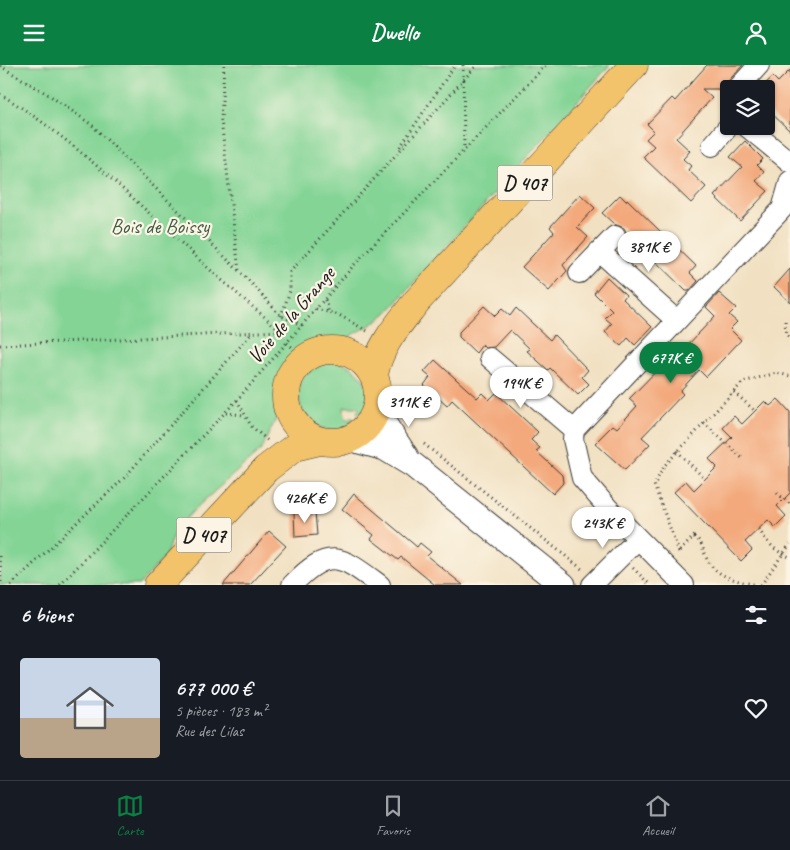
<!DOCTYPE html>
<html lang="fr">
<head>
<meta charset="utf-8">
<style>
	body { margin:0; font-family:Caveat,sans-serif; background:#20242c; color:#f1f3f6; height:100vh; display:flex; flex-direction:column; font-size:19px; white-space:nowrap }
	* { box-sizing:border-box; margin:0 }
	p { font-size:16px; color:#9ea1a6 }
	.icon { flex:none; width:28px; height:28px; fill:none; stroke:currentColor; stroke-width:2; stroke-linecap:round; stroke-linejoin:round }
	.map { position:relative; height:520px; overflow:hidden }
	.panel { display:flex; flex-direction:column; background:#171b24; flex:1 }
	.panel>* { flex:none }
	.buttons { position:absolute; left:720px; top:15px; display:grid; gap:10px }
	.buttons a { display:grid; place-items:center; width:55px; height:55px; border-radius:5px; background:#171b24; box-shadow:0 1px 4px #0004; font-size:25px }
	.price { position:absolute; translate:-50% -42px; padding:0 11px; border-radius:18px; background:#fff; color:#222; font-size:16px; line-height:32px; filter:drop-shadow(0 1px 2px #0008) }
	.price::after { content:''; position:absolute; left:50%; top:30px; width:15px; height:11px; margin-left:-8px; background:inherit; clip-path:polygon(0 0,100% 0,50% 100%) }
	.price.on { background:#0b8043; color:#fff }
	ul { padding:0; list-style:none }
	li { display:flex; align-items:center; gap:15px; height:125px; padding:0 20px }
	li+li { border-top:1px solid #363941 }
	li span { display:grid; place-items:center; flex:none; width:140px; height:100px; border-radius:5px; color:#555 }
	li>.icon { margin-inline-start:auto }
	span .icon { width:60px; height:60px; fill:#fffc; stroke-width:1 }
	li b { font-size:21px }
	h2 { display:flex; justify-content:space-between; align-items:center; height:60px; padding:0 20px; font-size:21px }
	header { display:flex; justify-content:space-between; align-items:center; height:65px; padding:0 20px; background:#0b8043; color:#fff; font-size:22px; font-weight:600 }
	.tabs { display:flex; justify-content:space-around; align-items:center; height:70px; border-top:1px solid #363941; background:#171b24; font-size:14px; color:#9ea1a6 }
	.tabs a { display:grid; justify-items:center; gap:2px }
	.tabs .on { color:#0b8043 }
	.map>svg:first-child { display:block }
	.green { fill:#83d495; stroke:#507858 }
	.building { fill:#f3a97c }
	.lines { fill:none; stroke-linecap:round; stroke-linejoin:round }
	.minor-casing { stroke:#3c3935; stroke-width:22 }
	.tertiary-casing { stroke:#3c3935; stroke-width:27 }
	.primary-casing { stroke:#3c3935; stroke-width:29 }
	.path { stroke:#3c3935; stroke-width:3; stroke-dasharray:1 4; stroke-linecap:butt }
	.minor { stroke:#fff; stroke-width:20 }
	.tertiary { stroke:#fff; stroke-width:25 }
	.primary { stroke:#f2c36a; stroke-width:28 }
	.labels { text-anchor:middle; dominant-baseline:central; stroke-width:4.5; stroke-linejoin:round; paint-order:stroke }
	.shield { fill:#fcf5e5; stroke:#5f5d58; stroke-width:1 }
	.shield-label { font-size:20px; font-weight:bold; fill:#1c1c1c }
	.park-label { font-size:21px; fill:#405c46; stroke:#fcf5e5 }
	.street-label { font-size:21px; fill:#1c1c1c; stroke:#fcf5e5 }
</style>
</head>
<body>
<header><svg class="icon" aria-label="menu" viewBox="0 0 24 24"><path d="M4 6h16M4 12h16M4 18h16"/></svg>Dwello<svg class="icon" aria-label="person" viewBox="0 0 24 24"><circle cx="12" cy="8" r="4"/><path d="M4 21q1-7 8-7t8 7"/></svg></header>
<div class="map">
<svg width="790" height="520" viewBox="0 0 790 520">
	<rect width="100%" height="100%" fill="#fcf5e5"/>
	<filter id="ink" filterUnits="userSpaceOnUse"><feTurbulence type="fractalNoise" baseFrequency=".02" numOctaves="2"/><feDisplacementMap in="SourceGraphic" scale="10" xChannelSelector="R" yChannelSelector="G"/><feConvolveMatrix kernelMatrix="1 2 1 2 8 2 1 2 1" color-interpolation-filters="sRGB"/></filter>
	<filter id="wash" filterUnits="userSpaceOnUse"><feTurbulence type="fractalNoise" baseFrequency=".0096" numOctaves="4" result="noise"/><feDisplacementMap in="SourceGraphic" scale="20" xChannelSelector="R" yChannelSelector="G"/><feGaussianBlur stdDeviation="1.12" result="paint"/><feColorMatrix in="noise" values="0 0 0 0 0 0 0 0 0 0 0 0 0 0 0 0 0 1.4 0 .05"/><feComposite in="paint" operator="in"/></filter>
	<g filter="url(#wash)">
		<rect width="100%" height="100%" fill="#f1e0c1"/>
		<!-- green -->
		<path class="green" d="M0 0H610L387 248 369 261 341 276 315 282 290 296 275 324 276 354 261 385 198 441 175 465 165 492 139 520H0Z
			M330 296C360 297 378 325 361 351L357 348 359 343 357 342H344V348L347 355 352 352 356 357C305 391 271 308 330 296Z"/>
		<g id="blocks">
			<!-- building -->
			<path class="building" d="M707 0H743L721 24H702L712 33 676 73 690 86 683 94 691 101 688 105 706 122 691 138 643 92 654 81 646 74 654 66 647 59 672 33 675 36Z
				M790 5V66L766 43V18L773 12 778 17Z
				M745 76 763 94 757 100 764 107 756 116 768 126 740 156 714 131 742 102 730 92Z
				M580 129 595 143 577 162 588 172 563 200 567 206 549 226 522 202 554 167 550 162Z
				M620 130 626 136 627 134 696 201 690 208 698 216 689 226H686L651 192 649 194 642 187 636 193 624 181 630 175 624 163 614 159 602 148Z
				M790 204V237L774 222Z
				M607 212 626 230 623 234 652 262 635 280 628 273 621 281 605 267 612 259 605 253 612 246 594 228Z
				M719 228 736 243 729 250 737 257 730 264 741 275 706 312 699 305 680 326 683 329 642 372 650 379 625 405 595 378 613 360 617 363 637 341 629 334 664 298 668 301 715 251 706 242Z
				M484 241 495 251 502 244 510 251 516 243 550 275 554 270 588 305 582 312 589 319 578 330 550 303 548 305 527 286 530 284 510 265 494 282 485 283 482 280 476 288 459 272V267Z
				M435 295 477 333 482 328 489 335 496 328 538 367 531 375 540 383 536 386 562 410 563 418 553 429 452 335 447 341 424 320 430 312 424 307Z
				M778 334 790 347V428L777 441 786 451 775 462 768 455 745 477 752 485 741 496 674 427 686 416 694 425 717 402 709 394 732 372 723 363 734 351 742 359 765 336 770 341Z
				M354 429 417 482 420 478 431 487 427 491 463 520H435L401 492 398 495 371 474 374 470 342 444Z
				M315 447 317 470 295 472 294 448Z
				M269 466 286 481 250 520H223Z"/>
		</g>
	</g>
	<g filter="url(#ink)">
		<use href="#blocks" fill-opacity="0" stroke="#3c3935" stroke-width="1"/>
		<g class="lines">
			<!-- minor casing -->
			<g class="minor-casing">
				<path id="minor" d="M737 24 759 0
					M746 61 790 97
					M712 81 729 61
					M599 186 676 255
					M579 208 615 171
					M490 293 574 365
					M292 520C330 480 342 492 380 520
					M592 520 638 474
					M684 520 608 443 582 413 573 374 574 365 782 144 790 116"/>
			</g>
			<!-- tertiary casing -->
			<g class="tertiary-casing">
				<path id="tertiary" d="M376 347 406 392
					M352 374 385 383 413 400 563 520"/>
			</g>
			<!-- primary casing -->
			<g class="primary-casing">
				<path id="primary" d="M286 331a46 46 0 1 1 92 0a46 46 0 1 1-92 0Z
					M374 310C379 280 399 259 417 236L634 0
					M158 520 266 404 295 382 320 376"/>
			</g>
			<!-- path -->
			<path class="path" d="M224 0 221 55 239 206
				M463 0 464 84
				M0 1 49 30 92 60 253 220 281 251 302 260
				M0 29C71 72 129 130 190 186 219 214 251 240 281 266
				M400 82 455 0
				M325 235 329 248
				M316 244 339 250 369 267
				M281 251 290 226V207L477 0
				M785 256 786 269 790 273
				M287 278 306 293
				M0 280 281 266 291 255
				M392 321 393 335
				M734 327 755 346
				M237 335 251 361 268 376
				M226 348 243 350
				M704 358 742 393
				M424 379 582 504
				M677 386 703 412
				M777 428 790 439
				M759 464C766 477 776 487 790 492
				M694 472C703 477 702 483 706 492 714 512 738 516 757 520
				M680 486 697 468
				M679 487 654 420 665 400 743 317 776 308 790 311
				M0 491 1 520
				M633 503 650 520
				M11 520 124 413 252 268
				M60 520 237 335 355 199 546 0
				M761 520 790 479"/>
			<!-- minor -->
			<use href="#minor" class="minor"/>
			<!-- tertiary -->
			<use href="#tertiary" class="tertiary"/>
			<!-- primary -->
			<use href="#primary" class="primary"/>
		</g>
	</g>
	<g class="labels">
		<!-- shield labels -->
		<g class="shield">
			<rect x="497.5" y="100.5" width="55" height="35" rx="4"/>
			<rect x="176.5" y="452.5" width="55" height="35" rx="4"/>
		</g>
		<g class="shield-label">
			<text x="525" y="118">D 407</text>
			<text x="204" y="470">D 407</text>
		</g>
		<!-- park labels -->
		<g class="park-label">
			<text x="160" y="161">Bois de Boissy</text>
		</g>
		<!-- street labels -->
		<g class="street-label">
			<text transform="translate(291 250) rotate(-49)">Voie de la Grange</text>
		</g>
	</g>
</svg>
<div class="buttons">
<a><svg class="icon" aria-label="layers" viewBox="0 0 24 24"><path d="M12 4l9 5-9 5-9-5zM3 14l9 5 9-5"/></svg></a>
</div>
<b class="price" style="left:649px;top:208px">381K €</b>
<b class="price on" style="left:671px;top:319px">677K €</b>
<b class="price" style="left:521px;top:344px">194K €</b>
<b class="price" style="left:409px;top:363px">311K €</b>
<b class="price" style="left:305px;top:459px">426K €</b>
<b class="price" style="left:603px;top:484px">243K €</b>
</div>
<section class="panel">
<h2>6 biens<svg class="icon" aria-label="filters" viewBox="0 0 24 24"><path d="M4 7h16M4 17h16"/><circle cx="9" cy="7" r="2"/><circle cx="15" cy="17" r="2"/></svg></h2>
<ul>
<li><span style="background:linear-gradient(#c9d6e8 60%,#b9a48a 0)"><svg class="icon" aria-label="home" viewBox="0 0 24 24"><path d="M3 11l9-7 9 7M6 9v11h12V9"/></svg></span><div><b>677 000 €</b><p>5 pièces · 183 m²</p><p>Rue des Lilas</p></div><svg class="icon" aria-label="heart" viewBox="0 0 24 24"><path d="M12 20l-8-8c-3-5 5-10 8-4 3-6 11-1 8 4z"/></svg></li>
</ul>
</section>
<nav class="tabs">
<a class="on"><svg class="icon" aria-label="map" viewBox="0 0 24 24"><path d="M3 6l6-2 6 2 6-2v14l-6 2-6-2-6 2zM9 4v14M15 6v14"/></svg>Carte</a>
<a><svg class="icon" aria-label="saved" viewBox="0 0 24 24"><path d="M7 4h10v16l-5-4-5 4z"/></svg>Favoris</a>
<a><svg class="icon" aria-label="home" viewBox="0 0 24 24"><path d="M3 11l9-7 9 7M6 9v11h12V9"/></svg>Accueil</a>
</nav>
</body>
</html>
